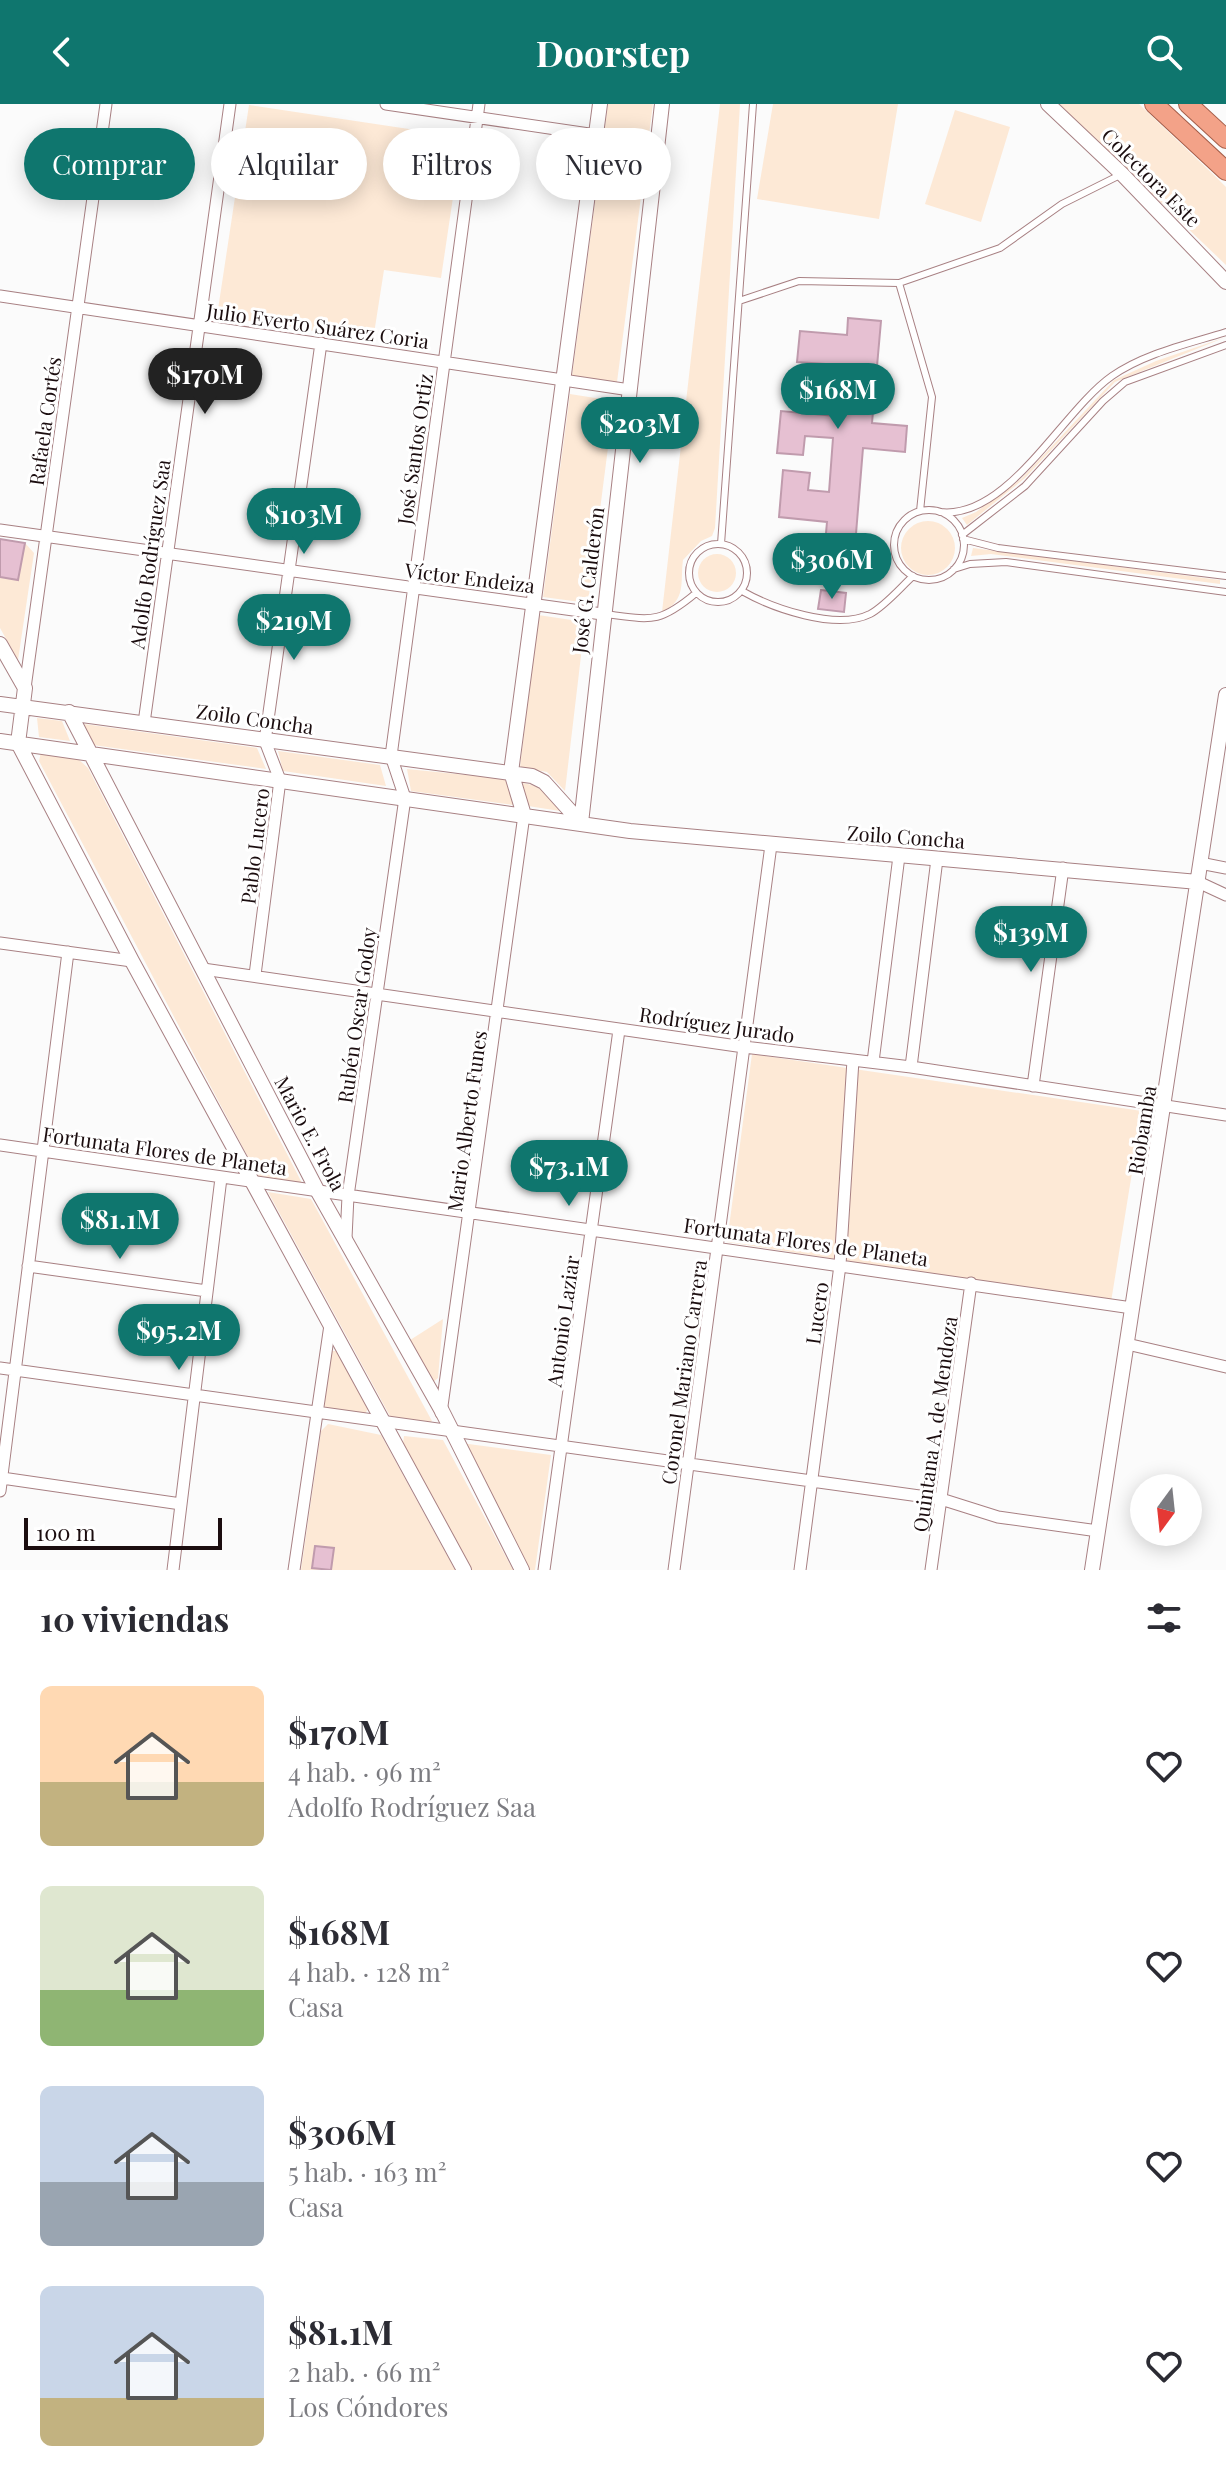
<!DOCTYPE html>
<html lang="es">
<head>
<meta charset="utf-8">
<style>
	body { margin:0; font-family:"Playfair Display",serif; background:#f2f2f3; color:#2b2b33; height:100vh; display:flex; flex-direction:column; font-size:30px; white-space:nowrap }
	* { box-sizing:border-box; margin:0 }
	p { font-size:26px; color:#7c7c81 }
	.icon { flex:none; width:44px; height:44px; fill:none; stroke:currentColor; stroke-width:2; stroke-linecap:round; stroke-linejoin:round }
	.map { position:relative; height:1466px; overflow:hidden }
	.panel { display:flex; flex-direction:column; background:#fff; flex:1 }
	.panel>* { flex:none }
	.banner { position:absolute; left:24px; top:24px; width:800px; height:72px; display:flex; gap:16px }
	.needle { width:52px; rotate:195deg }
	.fabs { position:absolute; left:1130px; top:1370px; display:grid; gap:16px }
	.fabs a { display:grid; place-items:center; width:72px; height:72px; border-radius:50%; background:#fff; box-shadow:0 4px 20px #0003; font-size:40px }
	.scale { position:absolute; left:24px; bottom:20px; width:198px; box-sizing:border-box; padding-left:8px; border:4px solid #1b0d0f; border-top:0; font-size:22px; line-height:28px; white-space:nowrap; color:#1b0d0f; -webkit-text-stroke:6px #fff; paint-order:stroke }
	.price { position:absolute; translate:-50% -68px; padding:0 18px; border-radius:28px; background:#0f766e; color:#fff; font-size:26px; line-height:52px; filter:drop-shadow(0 2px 4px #0008) }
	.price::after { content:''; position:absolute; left:50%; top:48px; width:24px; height:18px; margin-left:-12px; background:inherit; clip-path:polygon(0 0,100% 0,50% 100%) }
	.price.on { background:#222; color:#fff }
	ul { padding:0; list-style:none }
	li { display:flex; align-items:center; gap:24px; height:200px; padding:0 40px }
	li span { display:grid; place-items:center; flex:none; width:224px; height:160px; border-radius:12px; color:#555 }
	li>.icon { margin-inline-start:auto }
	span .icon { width:96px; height:96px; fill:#fffc; stroke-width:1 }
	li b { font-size:34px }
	h2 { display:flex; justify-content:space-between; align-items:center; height:96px; padding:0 40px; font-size:34px }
	.tag { padding:0 28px; border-radius:36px; background:#fff; box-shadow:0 4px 20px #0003; font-size:28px; line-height:72px }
	.tag.on { background:#0f766e; color:#fff }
	header { display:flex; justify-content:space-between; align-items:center; height:104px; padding:0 40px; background:#0f766e; color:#fff; font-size:36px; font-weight:700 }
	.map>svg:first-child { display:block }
	.green { fill:#fde9d6 }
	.building { fill:#e6c0d2; stroke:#c09bad; stroke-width:2 }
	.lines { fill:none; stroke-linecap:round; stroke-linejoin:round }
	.service-casing { stroke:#a88083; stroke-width:8 }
	.minor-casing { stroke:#a88083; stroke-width:13 }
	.tertiary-casing { stroke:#a88083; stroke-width:16 }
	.trunk-casing { stroke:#a55f4a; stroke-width:20 }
	.service { stroke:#fff; stroke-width:6 }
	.minor { stroke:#fff; stroke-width:11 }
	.tertiary { stroke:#fff; stroke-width:14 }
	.trunk { stroke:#f3a288; stroke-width:18 }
	.labels { text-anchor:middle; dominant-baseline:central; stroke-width:6; stroke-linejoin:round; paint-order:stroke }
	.street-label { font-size:20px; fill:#1b0d0f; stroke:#fff }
</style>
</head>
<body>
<header><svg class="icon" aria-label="back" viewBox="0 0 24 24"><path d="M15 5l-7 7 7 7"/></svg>Doorstep<svg class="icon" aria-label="search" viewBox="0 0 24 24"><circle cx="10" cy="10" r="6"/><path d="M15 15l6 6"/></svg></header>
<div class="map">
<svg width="1226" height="1466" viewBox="0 0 1226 1466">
	<rect width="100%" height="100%" fill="#fbfbfb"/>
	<!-- green -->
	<path class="green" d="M608 0H653L617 278 572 272Z
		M720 0H740L715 424 712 432 701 437 683 456C680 478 687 496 662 508Z
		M773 0H898L879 115 757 95Z
		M1058 0H1139L1217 74 1226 83V161Z
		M249 1 462 33 441 174 384 166 373 236 217 212Z
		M955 6 1010 23 981 118 925 100Z
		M1226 233 1115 278 1025 374 967 421 962 414 976 408 1021 375 1114 276 1156 257Z
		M570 290 614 297 588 499 543 493Z
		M901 444a27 27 0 1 1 54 0a27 27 0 1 1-54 0Z
		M0 435 25 439 34 449 18 556 0 524Z
		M973 444 1220 476V480L991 450 971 452Z
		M698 469a19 19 0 1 1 38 0a19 19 0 1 1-38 0Z
		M538 511 585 518 565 687 547 668 520 663Z
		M37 614 62 617 70 637 39 633Z
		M84 620 257 644 266 665 93 641Z
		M278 647 380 661 386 682 283 667Z
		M41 648 76 653 88 664 302 1079 258 1072 39 657Z
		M407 665 506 675 513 701 411 687Z
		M522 679C541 681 548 692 560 707L528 702Z
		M752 950 1142 1007 1111 1198 727 1138Z
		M268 1088 311 1095 432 1317 427 1320 391 1314Z
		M443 1215 438 1274 431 1280 407 1238Z
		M332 1247H336L368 1305 365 1310 324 1304Z
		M328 1320 381 1331 455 1466H301L321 1327Z
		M404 1332 443 1336 513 1466H472L403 1340Z
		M461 1339 551 1351 535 1466H530Z"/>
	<!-- building -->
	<path class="building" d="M848 214 881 217 872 319 907 322 905 348 863 344 855 442 825 440 827 418 779 413 783 366 810 369 808 386 829 388 833 334 805 332 803 351 777 349 781 307 835 312 839 261 797 258 800 227 847 231Z
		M0 435 25 439 18 476 0 473Z
		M821 486 846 489 844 508 818 505Z
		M315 1442 334 1444 331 1466 312 1464Z"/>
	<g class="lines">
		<!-- service casing -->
		<g class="service-casing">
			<path id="service" d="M899 179 1000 144 1062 100 1122 70
				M739 197 799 177 899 179 932 293 920 407
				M894 441a35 35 0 1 1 70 0a35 35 0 1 1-70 0Z
				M940 408C1008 416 1062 307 1112 272 1145 249 1188 240 1226 228
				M962 431 1025 382 1103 297 1125 278 1226 241
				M963 435 998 444 1226 472
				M689 469a29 29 0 1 1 58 0a29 29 0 1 1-58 0Z
				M721 440 753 0
				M954 465 970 460 1006 458 1226 488
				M742 487C772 504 836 527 870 510 885 502 900 484 913 472
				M605 510C652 516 659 520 696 489"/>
		</g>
		<!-- minor casing -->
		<g class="minor-casing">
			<path id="minor" d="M386 0 596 31
				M0 192 630 286
				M0 426 602 510
				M25 584 106 0
				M144 619 230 0
				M1200 759 1226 764
				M1198 778 1226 791
				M0 839 132 857
				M203 865 744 943 911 963 1226 1011
				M255 871 280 676 265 637 321 239
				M873 958 899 752
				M911 963 937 755
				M1033 982 1063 764
				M0 1041 1132 1204
				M346 1134 348 1092 405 694 391 652 479 0
				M28 1162 207 1187
				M1127 1240 1226 1263
				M0 1264 941 1395 998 1413 1098 1427
				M441 1309 524 711
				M2 1374 181 1400
				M0 1387 68 848
				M173 1466 221 1074
				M294 1466 330 1221
				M544 1466 619 926
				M674 1466 771 741
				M800 1466 840 1161 853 956
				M931 1466 971 1179"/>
		</g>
		<!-- tertiary casing -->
		<g class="tertiary-casing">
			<path id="tertiary" d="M1048 0 1122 70 1226 178
				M0 540 25 584 18 639 132 857 464 1466
				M0 600 532 672 544 678 581 719
				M69 608 317 1086 442 1307 522 1466
				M0 637 630 727 1198 778
				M524 711 511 668 600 0
				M581 719 662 0
				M1092 1466 1226 591"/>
		</g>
		<!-- trunk casing -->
		<g class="trunk-casing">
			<path id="trunk" d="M1154 0 1226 67
				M1188 0 1226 35"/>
		</g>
		<!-- service -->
		<use href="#service" class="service"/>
		<!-- minor -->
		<use href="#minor" class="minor"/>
		<!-- tertiary -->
		<use href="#tertiary" class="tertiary"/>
		<!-- trunk -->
		<use href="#trunk" class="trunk"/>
	</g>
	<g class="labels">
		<!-- street labels -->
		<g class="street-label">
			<text transform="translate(1152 73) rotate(45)">Colectora Este</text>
			<text transform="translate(318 221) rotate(8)">Julio Everto Suárez Coria</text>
			<text transform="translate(44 317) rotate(-82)">Rafaela Cortés</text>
			<text transform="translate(414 345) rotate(-82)">José Santos Ortiz</text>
			<text transform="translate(149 450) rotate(-82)">Adolfo Rodríguez Saa</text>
			<text transform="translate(470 473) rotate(7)">Víctor Endeiza</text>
			<text transform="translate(587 476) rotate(-83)">José G. Calderón</text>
			<text transform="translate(255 614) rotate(8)">Zoilo Concha</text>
			<text transform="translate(906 732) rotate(4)">Zoilo Concha</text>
			<text transform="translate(254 742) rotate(-83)">Pablo Lucero</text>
			<text transform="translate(356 911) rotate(-82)">Rubén Oscar Godoy</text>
			<text transform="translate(717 920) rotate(8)">Rodríguez Jurado</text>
			<text transform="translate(466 1017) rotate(-82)">Mario Alberto Funes</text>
			<text transform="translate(1141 1026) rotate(-81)">Riobamba</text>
			<text transform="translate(311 1029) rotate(62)">Mario E. Frola</text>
			<text transform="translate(165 1046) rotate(8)">Fortunata Flores de Planeta</text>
			<text transform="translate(806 1137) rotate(8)">Fortunata Flores de Planeta</text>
			<text transform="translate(816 1209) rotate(-82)">Lucero</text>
			<text transform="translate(562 1217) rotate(-82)">Antonio Laziar</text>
			<text transform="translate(683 1268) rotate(-82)">Coronel Mariano Carrera</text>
			<text transform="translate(934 1320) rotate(-82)">Quintana A. de Mendoza</text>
		</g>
	</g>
</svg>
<div class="fabs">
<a><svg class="needle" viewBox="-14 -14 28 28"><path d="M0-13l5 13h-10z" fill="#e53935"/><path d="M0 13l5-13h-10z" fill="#7c7c81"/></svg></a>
</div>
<div class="scale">100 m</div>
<b class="price on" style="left:205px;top:312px">$170M</b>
<b class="price" style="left:838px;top:327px">$168M</b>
<b class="price" style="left:640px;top:361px">$203M</b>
<b class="price" style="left:304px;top:452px">$103M</b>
<b class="price" style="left:832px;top:497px">$306M</b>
<b class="price" style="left:294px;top:558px">$219M</b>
<b class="price" style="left:1031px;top:870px">$139M</b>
<b class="price" style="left:569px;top:1104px">$73.1M</b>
<b class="price" style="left:120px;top:1157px">$81.1M</b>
<b class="price" style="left:179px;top:1268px">$95.2M</b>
<div class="banner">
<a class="tag on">Comprar</a>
<a class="tag">Alquilar</a>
<a class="tag">Filtros</a>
<a class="tag">Nuevo</a>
</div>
</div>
<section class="panel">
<h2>10 viviendas<svg class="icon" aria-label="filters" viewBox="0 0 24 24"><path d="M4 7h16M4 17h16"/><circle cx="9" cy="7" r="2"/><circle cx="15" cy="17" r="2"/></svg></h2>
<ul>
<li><span style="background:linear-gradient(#ffd9b3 60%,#c2b280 0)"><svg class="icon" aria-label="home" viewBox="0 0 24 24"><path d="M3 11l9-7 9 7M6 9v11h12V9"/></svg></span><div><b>$170M</b><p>4 hab. · 96 m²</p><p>Adolfo Rodríguez Saa</p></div><svg class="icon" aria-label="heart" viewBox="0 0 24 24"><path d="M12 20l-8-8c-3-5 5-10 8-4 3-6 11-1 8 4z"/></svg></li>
<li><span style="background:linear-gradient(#dfe7d0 65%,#8fb573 0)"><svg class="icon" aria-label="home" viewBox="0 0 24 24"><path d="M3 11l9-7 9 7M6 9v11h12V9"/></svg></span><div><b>$168M</b><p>4 hab. · 128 m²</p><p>Casa</p></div><svg class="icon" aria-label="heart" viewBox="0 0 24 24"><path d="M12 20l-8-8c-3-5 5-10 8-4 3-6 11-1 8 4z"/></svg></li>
<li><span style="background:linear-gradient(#c9d6e8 60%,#9aa5b1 0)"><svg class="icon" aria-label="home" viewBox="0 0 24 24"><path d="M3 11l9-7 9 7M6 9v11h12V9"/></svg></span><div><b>$306M</b><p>5 hab. · 163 m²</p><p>Casa</p></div><svg class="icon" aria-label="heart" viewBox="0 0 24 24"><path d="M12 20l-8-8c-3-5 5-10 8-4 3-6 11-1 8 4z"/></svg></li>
<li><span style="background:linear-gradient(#c9d6e8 70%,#c2b280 0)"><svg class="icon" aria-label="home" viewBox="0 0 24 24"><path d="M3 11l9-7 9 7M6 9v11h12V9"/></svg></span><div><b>$81.1M</b><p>2 hab. · 66 m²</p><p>Los Cóndores</p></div><svg class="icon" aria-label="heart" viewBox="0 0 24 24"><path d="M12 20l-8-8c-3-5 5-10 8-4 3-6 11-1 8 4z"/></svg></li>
</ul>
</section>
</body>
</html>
